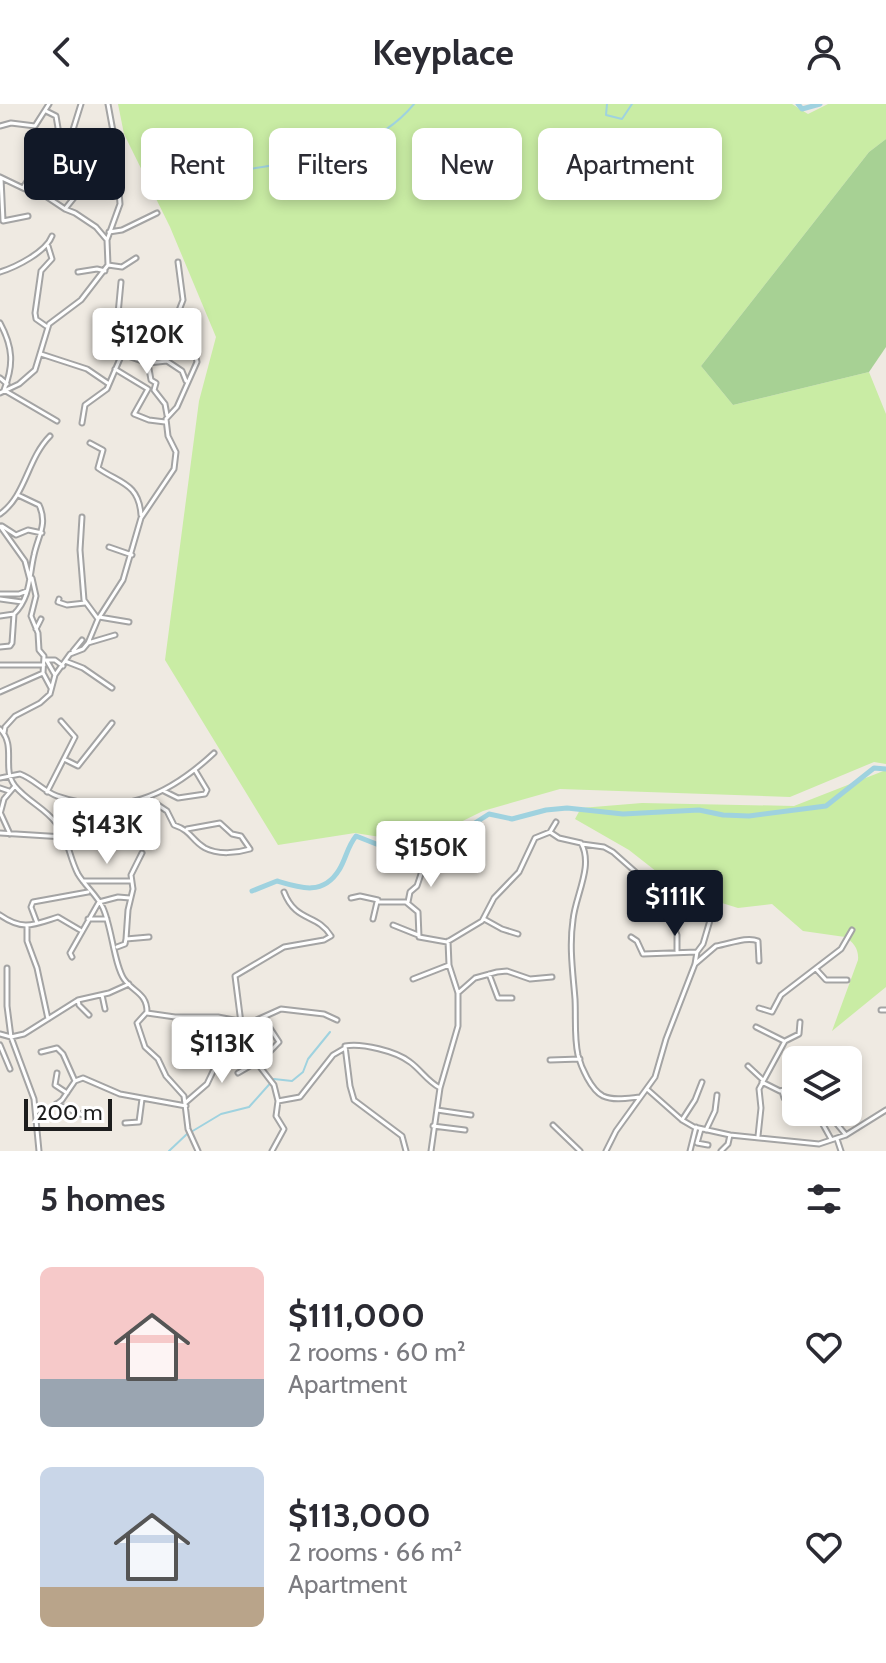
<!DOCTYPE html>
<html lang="en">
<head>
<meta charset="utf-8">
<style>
	body { margin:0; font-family:Cabin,sans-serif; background:#f2f2f3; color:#2b2b33; height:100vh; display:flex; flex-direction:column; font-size:30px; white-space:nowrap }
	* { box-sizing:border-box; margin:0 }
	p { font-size:26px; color:#7c7c81 }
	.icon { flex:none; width:44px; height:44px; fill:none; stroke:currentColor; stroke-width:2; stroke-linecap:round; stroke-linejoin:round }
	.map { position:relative; height:1047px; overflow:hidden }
	.drawer { display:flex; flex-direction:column; background:#fff; flex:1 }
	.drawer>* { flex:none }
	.guide { position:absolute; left:24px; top:24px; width:838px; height:72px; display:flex; gap:16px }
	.tools { position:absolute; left:782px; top:942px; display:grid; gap:16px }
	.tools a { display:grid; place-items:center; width:80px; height:80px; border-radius:12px; background:#fff; box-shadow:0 4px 12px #0003; font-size:40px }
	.scale { position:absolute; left:24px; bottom:20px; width:88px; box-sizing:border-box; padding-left:8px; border:4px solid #1d1d1d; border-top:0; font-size:22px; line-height:28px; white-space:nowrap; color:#1d1d1d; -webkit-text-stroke:6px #fff; paint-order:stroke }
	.price { position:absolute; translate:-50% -68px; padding:0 18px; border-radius:8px; background:#fff; color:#222; font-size:26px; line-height:52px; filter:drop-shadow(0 2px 4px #0008) }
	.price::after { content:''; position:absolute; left:50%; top:48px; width:24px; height:18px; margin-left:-12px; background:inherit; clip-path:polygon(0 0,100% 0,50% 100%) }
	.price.current { background:#111827; color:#fff }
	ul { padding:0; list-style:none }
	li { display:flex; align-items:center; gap:24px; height:200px; padding:0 40px }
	li span { display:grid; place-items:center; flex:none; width:224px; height:160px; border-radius:12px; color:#555 }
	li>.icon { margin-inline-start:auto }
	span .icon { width:96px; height:96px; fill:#fffc; stroke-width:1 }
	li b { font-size:34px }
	h2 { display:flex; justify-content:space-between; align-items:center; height:96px; padding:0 40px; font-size:34px }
	.chip { padding:0 28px; border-radius:12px; background:#fff; box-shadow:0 4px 12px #0003; font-size:28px; line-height:72px }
	.chip.current { background:#111827; color:#fff }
	header { display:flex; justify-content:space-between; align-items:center; height:104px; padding:0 40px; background:#fff; font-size:36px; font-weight:700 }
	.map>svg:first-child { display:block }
	.grass { fill:#c9eca4 }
	.forest { fill:#a7d194 }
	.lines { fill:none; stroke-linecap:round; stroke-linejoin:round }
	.stream { stroke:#9fd2df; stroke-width:2 }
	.river { stroke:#9fd2df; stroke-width:5 }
	.minor-casing { stroke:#a4a4a4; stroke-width:7 }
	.minor { stroke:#fff; stroke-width:3 }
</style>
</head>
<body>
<header><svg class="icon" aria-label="back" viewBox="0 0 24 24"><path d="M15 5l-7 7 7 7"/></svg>Keyplace<svg class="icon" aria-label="person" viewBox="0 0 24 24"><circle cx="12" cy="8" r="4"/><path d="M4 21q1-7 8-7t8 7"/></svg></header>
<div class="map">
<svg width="886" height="1047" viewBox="0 0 886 1047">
	<rect width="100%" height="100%" fill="#efeae2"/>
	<!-- grass -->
	<path class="grass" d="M118 0H792L808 10 828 0H886V35L869 48 701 262 733 301 869 268 886 310V660L874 658 790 693 560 685 483 707 418 739 355 729 278 741 165 556 199 297 216 233 170 123 124 30Z
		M886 666V883L832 927 858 856C859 846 854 838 845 833L803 827 772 800 738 804 680 786 629 746 575 715 581 704 642 699 794 702Z"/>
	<!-- forest -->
	<path class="forest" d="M886 35V243L869 268 733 301 701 262 869 48Z"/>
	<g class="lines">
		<!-- stream -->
		<path class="stream" d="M607 0 606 11 622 15 632 0
			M176 86C253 50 355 71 414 0
			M191 1028 221 1010 249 1003 274 975 292 977 303 968 308 955 330 928
			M169 1047 188 1029"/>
		<!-- river -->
		<path class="river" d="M798 0 802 5 820 0
			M252 787 277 777C300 784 323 792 339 766 346 755 347 743 356 732L394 747 421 751 432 734 464 726 489 710 512 715 546 706 567 704 623 710 699 706 723 711 749 712 826 702 874 664 886 665"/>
		<!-- minor casing -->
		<g class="minor-casing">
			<path id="minor" d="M46 7 56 12 60 36
				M0 22 11 19 35 22 49 0
				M67 45 81 0
				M0 73 25 85 44 91 65 105 75 109 96 123 107 136
				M1 74 3 117 28 112
				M23 84 46 45
				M65 105 77 90 90 82
				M109 128 122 126 157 109
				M108 161 122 163 136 154
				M0 168C16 163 46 148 52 132
				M78 168 97 165 105 167
				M121 218 118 210 121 178
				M0 219C13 243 14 261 4 286
				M46 222 36 215 35 209 41 167 52 155 48 142
				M41 250 87 265 109 280
				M122 250 148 259 167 257 182 267 186 277
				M140 255V248L161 240 176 219 181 217
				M148 259 151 276 156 279 154 286 165 300 167 311
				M115 265 148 285 134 310 149 316 165 318
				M0 274 7 280
				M4 286 57 317
				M0 289 19 280 35 266 49 220 81 196 108 161 107 136 120 100 115 38 108 0
				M82 319 85 301 107 285 122 250 123 216 177 209
				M90 339 103 346 98 364C119 379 139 379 141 411
				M0 410C26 392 27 355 50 332
				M82 413 80 446 84 496 98 515
				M0 422 25 457 30 476
				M2 422 16 431 28 426 42 429
				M109 443 132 451
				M32 474 36 492 31 512 38 529 39 546 44 552 43 569 51 584
				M0 490H19L27 487
				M0 495 22 498
				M59 495 58 498 67 501 85 499
				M0 512 14 510C31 493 29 472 34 451 38 432 48 420 39 401L18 391
				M99 513 129 518
				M36 525 41 515
				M88 539 115 531
				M0 543 10 542 12 539 14 510
				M73 547 82 536
				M45 556H55L63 562
				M47 557 55 571
				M65 557 83 564 112 584
				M0 561H44
				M0 588 43 569
				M0 625C17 642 1 665 15 682 27 697 45 704 56 719 68 733 69 753 78 770 85 782 97 791 103 804 112 824 114 860 124 875 133 888 147 889 147 908
				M4 629 5 623 15 612 40 599 50 590 55 571 70 550 83 545 88 539 98 515 123 476 141 414 174 365 176 348 168 332 166 315 177 303 197 258 192 230 178 209 183 196 178 158
				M64 655 78 662 112 619
				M0 674 20 670C34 675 43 687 57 692 120 714 168 692 214 649
				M0 684 9 687
				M164 687 178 694 205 690 207 686 195 666
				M47 688 75 633 61 617
				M149 695 167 707 174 721C192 727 191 736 205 744 218 751 237 749 250 745L241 732 232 730 220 719 187 725
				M0 708 10 730
				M0 710 4 695 15 682
				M550 728 559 734 581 739C594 762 575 792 573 816 569 843 573 869 575 895 576 914 574 933 578 951 581 963 591 986 603 992 614 997 629 994 640 993
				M0 729 64 733
				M582 740 604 743 613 748 648 779 664 798 677 831V847
				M83 777H131
				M351 794 360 792 378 796
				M408 798 410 788 417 782 424 761
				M0 811C23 827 33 821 58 813L80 826
				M88 815H107
				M373 815 377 798H406L418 808 419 833 447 838 482 817 494 794 519 768 535 734 550 728 556 718
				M484 815 502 825 518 830
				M37 819 31 803 33 798 88 788
				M393 821 418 831
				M27 822V837L37 864 48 915
				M631 833 637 837 643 850 697 848 703 840 711 813
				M126 835 149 833
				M117 843 125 840 126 835 128 806 133 785 131 771 142 749
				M72 853 70 849 99 798 118 793 130 794
				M695 860 716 842C729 840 747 832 758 837L759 857
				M7 864V902L11 933 34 995 39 1047
				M816 865 826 876H847
				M489 870 498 894H512
				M413 875 449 861
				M458 889 475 874 497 868 507 867 530 875 552 873
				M102 891 105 905
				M78 896 79 901 89 911
				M759 904 772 908 781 891 841 845 852 826
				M881 906H886
				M147 908 137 919 145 943 158 955 166 972 184 992 188 1025 198 1047
				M147 909 175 913H218L250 919 281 905 324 910 337 916
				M756 923 784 937
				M0 930 11 933 24 930 78 896 109 889 129 880
				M0 941 10 965
				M41 948 57 944 63 950 75 977
				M550 956 580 955
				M258 960 279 938 264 915
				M748 962 763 976
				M57 969 55 981 67 989
				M238 969 257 958
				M762 978 780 987 790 984 793 979
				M647 985 682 1016 694 1023 730 1031 819 1040 846 1031 886 1006
				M782 987 784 994 795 992
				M278 997 300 993 333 951 345 944
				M185 999 207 980 217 959H225L244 945
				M56 1000 83 1011
				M437 1006 471 1011
				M827 1008 821 1017 831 1035
				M827 1008 846 1031
				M37 1015 62 996 75 977 83 974 120 990 186 1002
				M682 1016 695 996 702 978
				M125 1019 139 1018 142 995
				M553 1021 580 1047
				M433 1022 465 1026
				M701 1025 697 1039 708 1041
				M706 1026 715 1007 717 991
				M758 1032 761 1004 759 985 785 937 799 930 800 918
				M837 1035 841 1047
				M272 1047 284 1025 276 1012 278 997 274 981 240 937 241 919 235 872 284 843 324 836 331 832C317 809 296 819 284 788
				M406 1047 402 1032 354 996 350 982 345 942C362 939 396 947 410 958 421 966 427 977 440 984
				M431 1047 440 984 458 922V889L449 861 448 837
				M606 1047 616 1027 655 973 666 935 695 860 697 848
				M690 1047 696 1023
				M721 1047 728 1040 730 1031"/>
		</g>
		<!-- minor -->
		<use href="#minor" class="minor"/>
	</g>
</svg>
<div class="tools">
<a><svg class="icon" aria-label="layers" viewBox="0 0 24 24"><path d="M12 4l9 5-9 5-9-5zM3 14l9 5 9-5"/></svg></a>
</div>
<div class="scale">200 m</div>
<b class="price" style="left:147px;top:272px">$120K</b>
<b class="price" style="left:107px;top:762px">$143K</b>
<b class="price" style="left:431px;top:785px">$150K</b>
<b class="price current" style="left:675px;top:834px">$111K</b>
<b class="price" style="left:222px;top:981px">$113K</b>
<div class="guide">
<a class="chip current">Buy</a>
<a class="chip">Rent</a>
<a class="chip">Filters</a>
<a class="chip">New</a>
<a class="chip">Apartment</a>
</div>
</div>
<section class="drawer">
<h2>5 homes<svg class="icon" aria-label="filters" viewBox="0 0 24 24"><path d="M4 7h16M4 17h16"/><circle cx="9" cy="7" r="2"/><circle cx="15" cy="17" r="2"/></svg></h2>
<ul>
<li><span style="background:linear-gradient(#f6c9c9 70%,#9aa5b1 0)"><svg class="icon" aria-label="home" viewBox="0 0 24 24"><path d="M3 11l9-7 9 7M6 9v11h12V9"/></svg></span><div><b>$111,000</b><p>2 rooms · 60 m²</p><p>Apartment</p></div><svg class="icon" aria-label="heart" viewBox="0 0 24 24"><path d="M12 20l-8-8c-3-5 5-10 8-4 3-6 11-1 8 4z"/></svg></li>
<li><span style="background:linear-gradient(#c9d6e8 75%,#b9a48a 0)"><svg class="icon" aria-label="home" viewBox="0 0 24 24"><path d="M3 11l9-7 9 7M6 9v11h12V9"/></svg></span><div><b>$113,000</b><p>2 rooms · 66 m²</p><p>Apartment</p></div><svg class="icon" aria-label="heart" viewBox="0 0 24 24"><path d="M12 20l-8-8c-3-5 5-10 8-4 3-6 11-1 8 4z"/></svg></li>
</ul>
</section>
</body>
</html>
